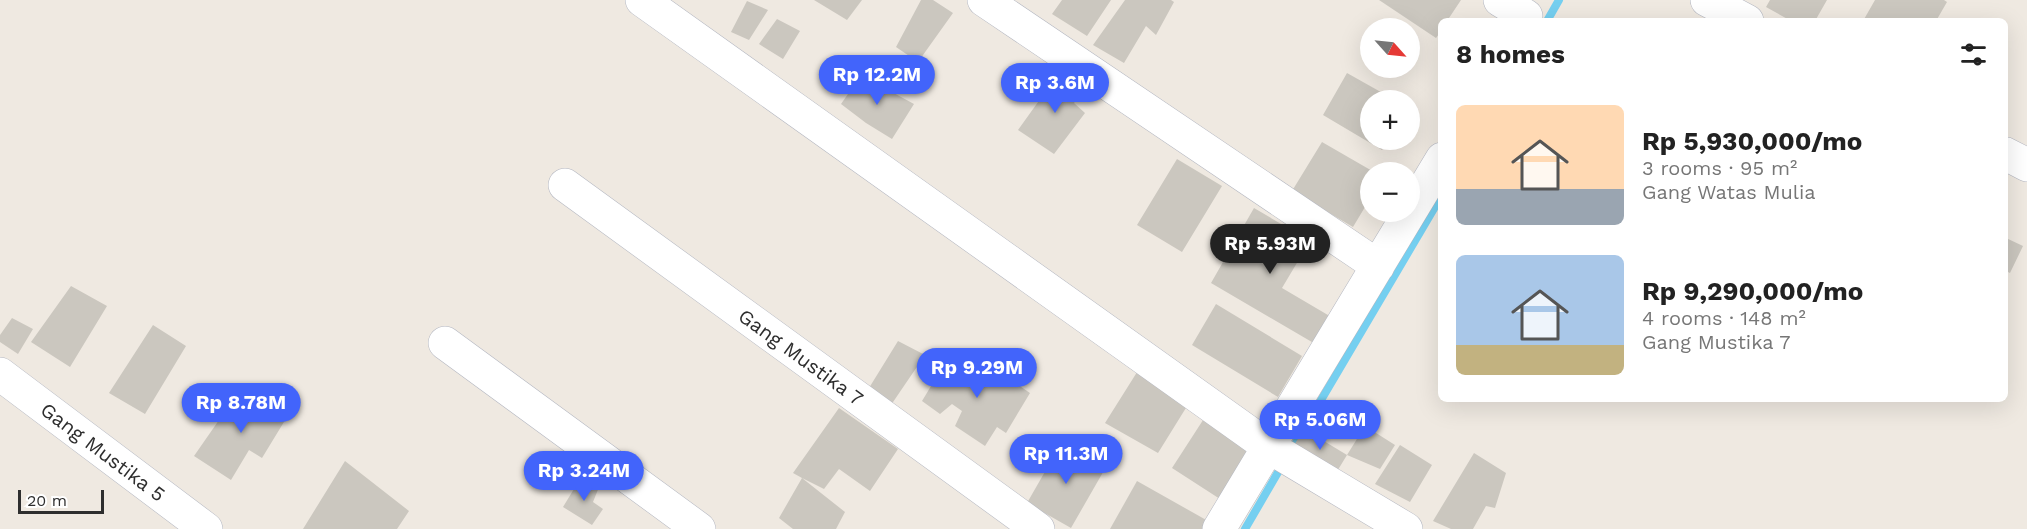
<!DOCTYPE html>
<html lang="en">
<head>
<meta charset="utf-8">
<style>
	body { margin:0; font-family:"Work Sans",sans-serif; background:#f2f2f2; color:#222; height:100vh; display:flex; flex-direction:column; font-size:22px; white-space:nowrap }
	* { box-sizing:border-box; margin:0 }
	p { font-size:20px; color:#767676 }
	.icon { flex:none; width:33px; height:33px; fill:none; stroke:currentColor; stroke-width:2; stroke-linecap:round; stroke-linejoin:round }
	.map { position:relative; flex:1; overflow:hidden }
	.side { position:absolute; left:1438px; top:18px; width:570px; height:384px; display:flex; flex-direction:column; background:#fff; border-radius:9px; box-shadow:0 6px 24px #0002 }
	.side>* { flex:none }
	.needle { width:39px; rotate:117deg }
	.buttons { position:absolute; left:1360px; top:18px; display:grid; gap:12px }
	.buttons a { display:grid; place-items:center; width:60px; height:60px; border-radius:50%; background:#fff; box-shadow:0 6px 24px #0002; font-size:30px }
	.scale { position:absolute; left:18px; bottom:15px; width:86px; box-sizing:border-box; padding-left:6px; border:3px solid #2e2e2e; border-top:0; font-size:16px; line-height:21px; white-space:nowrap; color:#2e2e2e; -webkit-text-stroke:4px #fff; paint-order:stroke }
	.price { position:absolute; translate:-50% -51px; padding:0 14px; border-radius:21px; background:#4264fb; color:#fff; font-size:20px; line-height:39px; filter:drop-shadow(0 2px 3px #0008) }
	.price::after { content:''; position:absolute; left:50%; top:36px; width:18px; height:14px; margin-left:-9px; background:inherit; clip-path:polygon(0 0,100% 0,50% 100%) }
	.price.on { background:#222; color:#fff }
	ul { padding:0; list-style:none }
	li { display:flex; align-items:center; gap:18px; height:150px; padding:0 18px }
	li span { display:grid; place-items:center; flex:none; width:168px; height:120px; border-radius:9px; color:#555 }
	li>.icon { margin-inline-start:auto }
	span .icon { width:72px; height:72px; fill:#fffc; stroke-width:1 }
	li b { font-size:26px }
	h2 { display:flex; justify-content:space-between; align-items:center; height:72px; padding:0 18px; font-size:26px }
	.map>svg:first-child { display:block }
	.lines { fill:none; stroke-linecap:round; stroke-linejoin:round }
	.stream { stroke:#75cff0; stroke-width:8 }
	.building { fill:#cbc7bf }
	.minor-casing { stroke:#b4b7c1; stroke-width:34 }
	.minor { stroke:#fff; stroke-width:33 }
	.labels { text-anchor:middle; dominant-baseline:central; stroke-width:6; stroke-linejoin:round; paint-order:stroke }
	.street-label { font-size:20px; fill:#2e2e2e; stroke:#fff }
</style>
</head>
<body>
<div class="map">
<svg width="2027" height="529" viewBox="0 0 2027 529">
	<rect width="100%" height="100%" fill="#efe9e1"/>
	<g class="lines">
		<!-- stream -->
		<path class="stream" d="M1547 21 1559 0
			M1291 451 1442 195
			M1245 529 1284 462"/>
	</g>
	<!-- building -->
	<path class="building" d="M814 0H862L847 20Z
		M921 0H933L953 13 918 62 896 47Z
		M1062 0H1111L1087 36 1052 14Z
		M1125 0H1171L1174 2 1156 35 1146 26 1124 63 1093 45Z
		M1379 0H1461L1447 21H1442V30L1436 38Z
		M1770 0H1827L1815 21H1791L1766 7Z
		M1875 0H1944L1947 2 1936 21H1863Z
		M747 1 768 10 749 40 731 32Z
		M777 19 800 31 783 59 759 44Z
		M1061 70 1085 88 1074 103 1085 113 1054 154 1018 130Z
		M1347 73 1395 100H1371V140H1388L1382 150 1323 115Z
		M862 74 890 91 914 104 892 139 866 123 841 104Z
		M1322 142 1374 172H1371V197L1353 227 1292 191Z
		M1177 159 1222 186 1182 252 1137 225Z
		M1254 208 1310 241 1282 288 1333 318 1317 345 1211 283Z
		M2006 238 2023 246 2010 273 2006 271Z
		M71 286 107 306 70 367 31 342Z
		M1216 304 1302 356 1278 397 1192 345Z
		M12 318 33 329 18 354 0 342V335Z
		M153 325 186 346 145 414 109 393Z
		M898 341 925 355 891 405 869 388Z
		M948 358 980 377 989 365 1030 393 1006 433 997 427 985 446 955 426 962 411 952 404 940 414 922 401Z
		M1139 369 1189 403 1158 453 1105 423Z
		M242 387 287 417 262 458 249 450 231 480 194 456Z
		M839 408 898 449 870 491 839 469 824 489 802 478 845 512 836 529H793L779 518 802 478 793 473Z
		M1205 417 1253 447 1220 499 1172 468Z
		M1365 426 1395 445 1380 469 1347 455Z
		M1304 429 1347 455 1336 473 1293 447Z
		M1062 442 1106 467 1071 528 1027 503Z
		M1400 445 1432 465 1410 502 1375 484Z
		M1474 453 1506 473 1495 508 1486 506 1473 529H1451L1433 521Z
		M345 461 409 511 397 529H303Z
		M580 479 599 487 593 502 603 509 592 525 563 507Z
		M1137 481 1208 521 1204 529H1110Z"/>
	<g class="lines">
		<!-- minor casing -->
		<g class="minor-casing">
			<path id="minor" d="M642 0 1269 447 1406 529
				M984 0 1378 266
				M1500 0 1526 16
				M1707 0 1747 21
				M2006 154 2027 165
				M565 185 1038 529
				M445 343 699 529
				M0 374 206 529
				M1219 529 1442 159"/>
		</g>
		<!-- minor -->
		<use href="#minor" class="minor"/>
	</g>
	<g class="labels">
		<!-- street labels -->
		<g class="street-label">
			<text transform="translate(801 357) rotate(36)">Gang Mustika 7</text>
			<text transform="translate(103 452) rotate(37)">Gang Mustika 5</text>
		</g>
	</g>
</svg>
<div class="buttons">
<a><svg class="needle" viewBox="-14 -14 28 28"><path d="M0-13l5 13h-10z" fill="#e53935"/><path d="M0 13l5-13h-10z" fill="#767676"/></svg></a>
<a>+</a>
<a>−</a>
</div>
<div class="scale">20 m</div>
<b class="price" style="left:877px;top:106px">Rp 12.2M</b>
<b class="price" style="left:1055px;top:114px">Rp 3.6M</b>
<b class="price on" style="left:1270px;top:275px">Rp 5.93M</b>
<b class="price" style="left:977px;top:399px">Rp 9.29M</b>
<b class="price" style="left:241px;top:434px">Rp 8.78M</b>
<b class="price" style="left:1320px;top:451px">Rp 5.06M</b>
<b class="price" style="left:1066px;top:485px">Rp 11.3M</b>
<b class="price" style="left:584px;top:502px">Rp 3.24M</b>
<section class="side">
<h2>8 homes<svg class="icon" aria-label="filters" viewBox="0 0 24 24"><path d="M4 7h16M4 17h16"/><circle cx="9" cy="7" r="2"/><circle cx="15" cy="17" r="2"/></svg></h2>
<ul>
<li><span style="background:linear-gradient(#ffd9b3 70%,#9aa5b1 0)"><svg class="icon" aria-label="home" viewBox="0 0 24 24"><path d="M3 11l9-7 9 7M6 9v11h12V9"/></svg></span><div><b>Rp 5,930,000/mo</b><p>3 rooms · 95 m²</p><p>Gang Watas Mulia</p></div></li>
<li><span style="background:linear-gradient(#a9c7e8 75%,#c2b280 0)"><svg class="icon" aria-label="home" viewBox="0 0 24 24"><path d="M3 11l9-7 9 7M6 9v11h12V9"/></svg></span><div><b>Rp 9,290,000/mo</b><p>4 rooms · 148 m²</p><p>Gang Mustika 7</p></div></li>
</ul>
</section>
</div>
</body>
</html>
